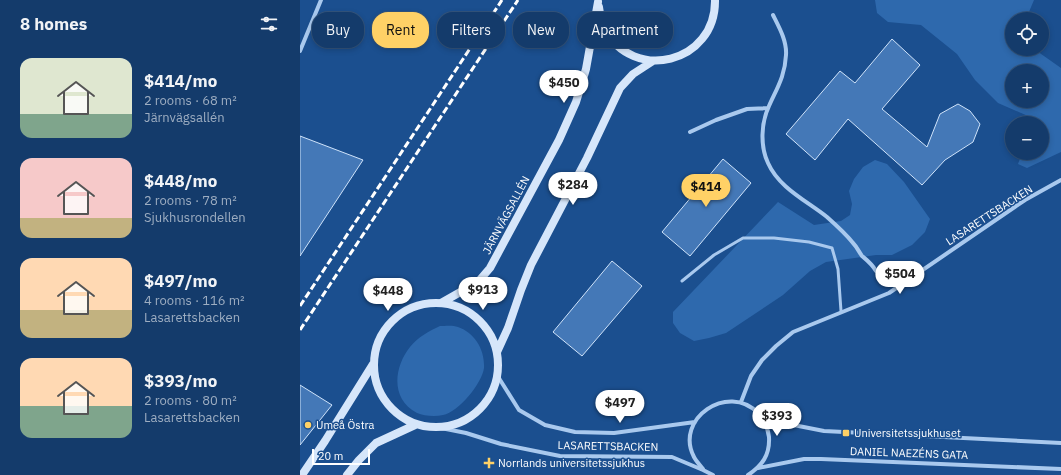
<!DOCTYPE html>
<html lang="en">
<head>
<meta charset="utf-8">
<style>
	body { margin:0; font-family:"IBM Plex Sans",sans-serif; background:#214673; color:#f1f3f6; height:100vh; display:flex; flex-direction:column; font-size:15px; white-space:nowrap }
	* { box-sizing:border-box; margin:0 }
	p { font-size:13px; color:#9dadc1 }
	.icon { flex:none; width:22px; height:22px; fill:none; stroke:currentColor; stroke-width:2; stroke-linecap:round; stroke-linejoin:round }
	.map { position:relative; flex:1; overflow:hidden }
	.panel { display:flex; flex-direction:column; background:#143b6b; width:300px }
	.panel>* { flex:none }
	.guide { position:absolute; left:12px; top:12px; width:380px; height:36px; display:flex; gap:8px }
	.tools { position:absolute; left:705px; top:12px; display:grid; gap:8px }
	.tools a { display:grid; place-items:center; width:44px; height:44px; border-radius:50%; background:#143b6b; box-shadow:0 2px 6px #0003,0 0 0 1px #33557e; font-size:20px }
	.scale { position:absolute; left:12px; bottom:10px; width:58px; box-sizing:border-box; padding-left:4px; border:2px solid #fff; border-top:0; font-size:11px; line-height:14px; white-space:nowrap; color:#fff; -webkit-text-stroke:3px #1b4f8f; paint-order:stroke }
	.price { position:absolute; translate:-50% -34px; padding:0 9px; border-radius:14px; background:#fff; color:#222; font-size:13px; line-height:26px; filter:drop-shadow(0 1px 2px #0008) }
	.price::after { content:''; position:absolute; left:50%; top:24px; width:12px; height:9px; margin-left:-6px; background:inherit; clip-path:polygon(0 0,100% 0,50% 100%) }
	.price.active { background:#ffd166; color:#111 }
	ul { padding:0; list-style:none }
	li { display:flex; align-items:center; gap:12px; height:100px; padding:0 20px }
	li span { display:grid; place-items:center; flex:none; width:112px; height:80px; border-radius:12px; color:#555 }
	li>.icon { margin-inline-start:auto }
	span .icon { width:48px; height:48px; fill:#fffc; stroke-width:1 }
	li b { font-size:17px }
	h2 { display:flex; justify-content:space-between; align-items:center; height:48px; padding:0 20px; font-size:17px }
	.tag { padding:0 14px; border-radius:16px; background:#143b6b; box-shadow:0 2px 6px #0003,0 0 0 1px #33557e; font-size:14px; line-height:36px }
	.tag.active { background:#ffd166; color:#111 }
	main { display:flex; flex:1; min-height:0 }
	.map>svg:first-child { display:block }
	.green { fill:#2e69ad; fill-rule:evenodd }
	.building { fill:#4478b7; stroke:#cfe3fa }
	.lines { fill:none; stroke-linecap:round; stroke-linejoin:round }
	.lane { stroke:#a9c9ee; stroke-width:3 }
	.street { stroke:#a9c9ee; stroke-width:4 }
	.secondary { stroke:#d6e6fa; stroke-width:8 }
	.rail { stroke:#fff; stroke-width:3; stroke-dasharray:7 3; stroke-linecap:butt }
	.poi-dot { fill:#ffd166; stroke:#1b4f8f; stroke-width:1.5 }
	.labels { text-anchor:middle; dominant-baseline:central; stroke-width:3; stroke-linejoin:round; paint-order:stroke }
	.street-label { font-size:11px; fill:#fff; stroke:#1b4f8f }
	.poi-label { font-size:11px; fill:#fff; stroke:#1b4f8f; text-anchor:start }
</style>
</head>
<body>
<main>
<section class="panel">
<h2>8 homes<svg class="icon" aria-label="filters" viewBox="0 0 24 24"><path d="M4 7h16M4 17h16"/><circle cx="9" cy="7" r="2"/><circle cx="15" cy="17" r="2"/></svg></h2>
<ul>
<li><span style="background:linear-gradient(#dfe7d0 70%,#7fa58c 0)"><svg class="icon" aria-label="home" viewBox="0 0 24 24"><path d="M3 11l9-7 9 7M6 9v11h12V9"/></svg></span><div><b>$414/mo</b><p>2 rooms · 68 m²</p><p>Järnvägsallén</p></div></li>
<li><span style="background:linear-gradient(#f6c9c9 75%,#c2b280 0)"><svg class="icon" aria-label="home" viewBox="0 0 24 24"><path d="M3 11l9-7 9 7M6 9v11h12V9"/></svg></span><div><b>$448/mo</b><p>2 rooms · 78 m²</p><p>Sjukhusrondellen</p></div></li>
<li><span style="background:linear-gradient(#ffd9b3 65%,#c2b280 0)"><svg class="icon" aria-label="home" viewBox="0 0 24 24"><path d="M3 11l9-7 9 7M6 9v11h12V9"/></svg></span><div><b>$497/mo</b><p>4 rooms · 116 m²</p><p>Lasarettsbacken</p></div></li>
<li><span style="background:linear-gradient(#ffd9b3 60%,#7fa58c 0)"><svg class="icon" aria-label="home" viewBox="0 0 24 24"><path d="M3 11l9-7 9 7M6 9v11h12V9"/></svg></span><div><b>$393/mo</b><p>2 rooms · 80 m²</p><p>Lasarettsbacken</p></div></li>
</ul>
</section>
<div class="map">
<svg width="761" height="475" viewBox="0 0 761 475">
	<rect width="100%" height="100%" fill="#1b4f8f"/>
	<!-- green -->
	<path class="green" d="M575 0H734L726 19H712V49H734L761 68V152L727 168 718 164 722 153H742V125L744 123 698 103 675 80 657 54 621 25 588 22 577 13ZM712 71H742V101H712Z
		M575 160 587 164 604 182 630 219 625 232 612 245 592 255H576L526 262 510 271 483 295 426 333 409 338 394 341 380 333 373 323V312L478 202 514 225 541 221 550 215 552 204 549 191 554 179 563 167Z
		M140 326C145 326 153 325 158 327 175 333 185 350 184 368 182 383 159 412 143 415 135 417 124 416 117 413 90 399 94 367 110 347 118 337 129 331 140 326Z"/>
	<!-- building -->
	<path class="building" d="M592 39 620 65 582 109 627 147 640 114 658 104 670 111 680 124 673 142 645 160 622 185 548 119 515 160 486 134 540 71 555 83Z
		M0 136 63 160 0 256Z
		M423 159 451 183 390 256 362 232Z
		M312 261 342 286 282 356 253 332Z
		M0 385 32 405 0 445Z"/>
	<g class="lines">
		<!-- lane -->
		<path class="lane" d="M382 281 414 255 443 238H474L509 242 532 248 538 269 541 311"/>
		<!-- street -->
		<path class="street" d="M473 15C479 27 487 41 486 55 485 76 477 88 469 106 461 123 460 146 468 163 479 188 507 201 527 217 536 225 546 234 553 243 557 247 559 252 562 256 568 261 572 264 576 271
			M0 51 21 0
			M390 132 416 120 447 109 468 108
			M197 375 219 410 245 425 275 432 314 433 395 422
			M441 402 451 376 462 360 476 346 493 332 589 293 725 200 761 180
			M463 419 524 431 761 443
			M141 428 166 433 201 444 260 456 372 457 403 470 413 475
			M458 468 504 459H521L761 469
			M403 469C400 465 396 461 394 457 374 419 428 382 458 413 464 420 468 427 469 437 470 455 462 466 448 475"/>
		<!-- secondary -->
		<path class="secondary" d="M299 7C300 14 301 22 304 28 333 84 416 63 415 0
			M74 365a62 62 0 1 1 124 0a62 62 0 1 1-124 0Z
			M141 303 178 282 190 268 259 140 276 102 286 69 298 2
			M197 352 208 328 221 290 231 265 287 158 320 88 333 74 353 61
			M2 475 25 441 73 364
			M47 475 59 460 76 443 115 425"/>
		<!-- rail -->
		<path class="rail" d="M0 306 202 0
			M0 330 218 0"/>
	</g>
	<!-- markers -->
	<g class="poi-dot">
		<circle cx="8" cy="425" r="4"/>
		<rect x="542" y="429" width="8" height="8" rx="2"/>
		<path d="M187 457h4v4h4v4h-4v4h-4v-4h-4v-4h4z"/>
	</g>
	<g class="labels">
		<!-- street labels -->
		<g class="street-label">
			<text transform="translate(206 215) rotate(-62)">JÄRNVÄGSALLÉN</text>
			<text transform="translate(689 215) rotate(-33)">LASARETTSBACKEN</text>
			<text transform="translate(308 446) rotate(1)">LASARETTSBACKEN</text>
			<text transform="translate(609 453) rotate(2)">DANIEL NAEZÉNS GATA</text>
		</g>
		<!-- poi labels -->
		<g class="poi-label">
			<text x="16" y="425">Umeå Östra</text>
			<text x="554" y="433">Universitetssjukhuset</text>
			<text x="198" y="463">Norrlands universitetssjukhus</text>
		</g>
	</g>
</svg>
<div class="tools">
<a><svg class="icon" aria-label="locate" viewBox="0 0 24 24"><circle cx="12" cy="12" r="6"/><path d="M12 2v4M12 18v4M2 12h4M18 12h4"/></svg></a>
<a>+</a>
<a>−</a>
</div>
<div class="scale">20 m</div>
<b class="price" style="left:264px;top:104px">$450</b>
<b class="price" style="left:273px;top:206px">$284</b>
<b class="price active" style="left:406px;top:208px">$414</b>
<b class="price" style="left:600px;top:295px">$504</b>
<b class="price" style="left:183px;top:311px">$913</b>
<b class="price" style="left:88px;top:312px">$448</b>
<b class="price" style="left:320px;top:424px">$497</b>
<b class="price" style="left:477px;top:437px">$393</b>
<div class="guide">
<a class="tag">Buy</a>
<a class="tag active">Rent</a>
<a class="tag">Filters</a>
<a class="tag">New</a>
<a class="tag">Apartment</a>
</div>
</div>
</main>
</body>
</html>
